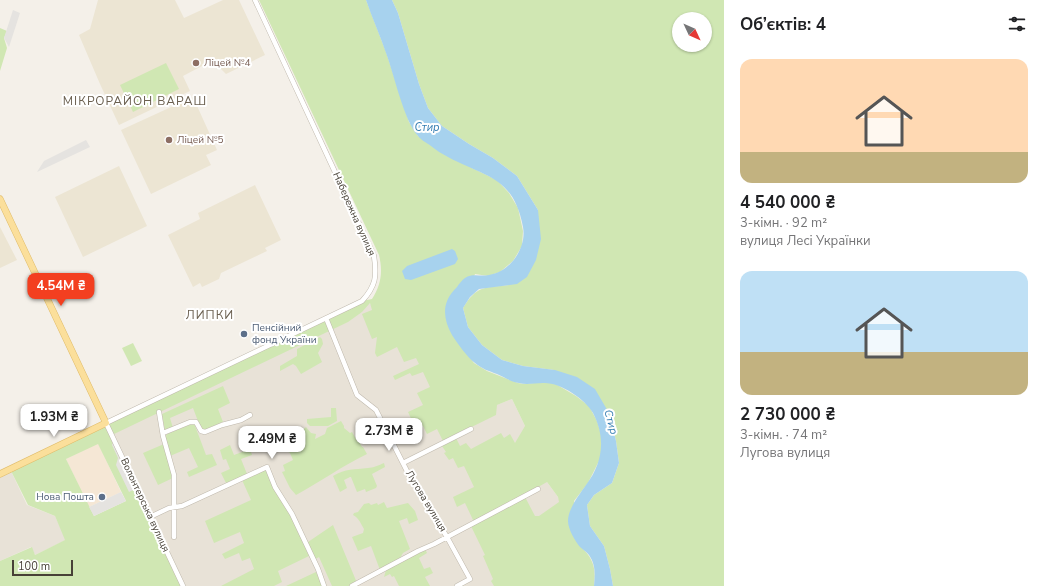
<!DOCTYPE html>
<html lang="uk">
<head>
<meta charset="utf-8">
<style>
	body { margin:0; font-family:"Nunito Sans",sans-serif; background:#f6f6f6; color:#202124; height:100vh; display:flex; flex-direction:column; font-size:15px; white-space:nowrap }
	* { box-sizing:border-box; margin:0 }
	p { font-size:13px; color:#757577 }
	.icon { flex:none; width:22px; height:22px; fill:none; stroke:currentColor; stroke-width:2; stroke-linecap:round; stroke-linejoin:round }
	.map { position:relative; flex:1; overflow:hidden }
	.side { display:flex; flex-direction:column; background:#fff; width:320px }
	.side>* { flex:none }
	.needle { width:26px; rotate:134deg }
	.controls { position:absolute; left:672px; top:12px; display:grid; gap:8px }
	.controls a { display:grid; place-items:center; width:40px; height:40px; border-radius:50%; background:#fff; box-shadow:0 1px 3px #0004; font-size:20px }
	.scale { position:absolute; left:12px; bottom:10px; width:61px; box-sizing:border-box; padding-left:4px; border:2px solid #474137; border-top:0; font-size:11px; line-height:14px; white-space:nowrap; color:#474137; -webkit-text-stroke:3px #fff; paint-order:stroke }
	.price { position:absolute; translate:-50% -34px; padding:0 9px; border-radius:8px; background:#fff; color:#222; font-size:13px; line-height:26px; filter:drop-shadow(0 1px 2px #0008) }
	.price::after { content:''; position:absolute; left:50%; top:24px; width:12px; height:9px; margin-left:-6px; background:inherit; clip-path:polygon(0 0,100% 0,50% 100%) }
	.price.current { background:#f33f20; color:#fff }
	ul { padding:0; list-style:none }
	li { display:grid; align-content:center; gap:8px; height:212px; padding:0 16px }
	li span { display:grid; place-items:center; height:124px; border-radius:12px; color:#555 }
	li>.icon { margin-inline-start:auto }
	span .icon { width:72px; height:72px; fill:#fffc; stroke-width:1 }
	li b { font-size:17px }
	h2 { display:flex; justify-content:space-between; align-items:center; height:48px; padding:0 16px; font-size:17px }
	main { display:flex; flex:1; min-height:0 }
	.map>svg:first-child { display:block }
	.residential { fill:#e8e2d7 }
	.commercial { fill:#f5e7d5 }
	.education { fill:#ece5d3 }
	.green { fill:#d0e7b3; fill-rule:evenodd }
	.parking { fill:#e5e3e0 }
	.water { fill:#a7d2ee }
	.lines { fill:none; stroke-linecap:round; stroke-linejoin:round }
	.minor-casing { stroke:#bfb8ac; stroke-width:5.5 }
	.major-casing { stroke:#e0bc6a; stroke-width:7 }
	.minor { stroke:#fff; stroke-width:4.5 }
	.major { stroke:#fbdf9b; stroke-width:6 }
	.education-dot { fill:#8d6e63; stroke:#fff; stroke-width:1.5 }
	.service-dot { fill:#5c6f8a; stroke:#fff; stroke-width:1.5 }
	.labels { text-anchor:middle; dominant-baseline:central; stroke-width:4; stroke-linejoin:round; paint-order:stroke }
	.education-label { font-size:10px; fill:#785e54; stroke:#fff; text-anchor:start }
	.street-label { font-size:10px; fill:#474137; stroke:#fff }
	.service-label { font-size:10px; fill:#4e5e75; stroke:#fff; text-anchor:start }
	.water-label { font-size:11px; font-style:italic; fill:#337cb1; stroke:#fff }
	.quarter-label { font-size:12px; letter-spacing:1px; fill:#6a5f4f; stroke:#fff }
</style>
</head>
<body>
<main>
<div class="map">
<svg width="724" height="586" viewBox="0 0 724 586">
	<rect width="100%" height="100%" fill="#f4f0e9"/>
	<!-- residential -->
	<path class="residential" d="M370 303 373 309 489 408 512 399 525 426 547 482 558 497 560 502 533 544 547 559 534 572 527 586H183L106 423Z
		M10 469 27 505 55 516 66 540 35 555 31 547 0 561V474Z"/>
	<!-- commercial -->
	<path class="commercial" d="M98 443 121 492 89 507 66 459Z"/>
	<!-- education -->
	<path class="education" d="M98 0H175L184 18 223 0H239L265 55 226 74 221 69 212 66H202L183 76 190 91 119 125 100 84 79 35 90 29Z
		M193 97 217 150 206 155 211 165 151 194 121 130Z
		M119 166 147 226 83 257 55 197Z
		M255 185 281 240 265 248 267 251 221 273 219 279 202 287 200 283 193 287 168 235 200 219 198 213Z
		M0 227 17 260 0 268Z"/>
	<!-- green -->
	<path class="green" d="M259 0H366L386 52 409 122 418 136 472 168 497 180 509 193 518 208 523 231 522 246 513 261 500 272 488 276 475 274 453 335 474 363 487 371 518 383 524 384 544 382 554 383 576 396 589 406 597 421 602 437 601 457 588 483 574 501 580 546C594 559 596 568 594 586H494L491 581 493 579 483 556 485 555 470 524 474 522 465 503 457 507 453 497 474 487 464 466 458 468 453 458 449 460 444 453 446 452 442 446 456 438 460 446 466 443 471 449 501 433 504 438 510 434 515 443 525 426 512 399 497 405 496 415 443 441 437 429 427 434 423 426 416 429 408 412 423 405 417 393 430 387 423 372 412 376 410 373 395 380 393 376 419 364 416 358 404 362 397 347 377 357 375 353 377 337 372 339 362 314 372 310 370 303 362 312 348 322 112 435 183 586H0V561L32 547 35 555 65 540 55 516 28 505 10 469 362 301 372 299C381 285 383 272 379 255ZM98 444 126 501 94 516 66 459ZM547 482 558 497 559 502 539 516H535L524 495Z
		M392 0H724V586H613L610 569 604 546 590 526 587 505 594 495 612 483 619 463 616 441 609 413 554 370 523 366 502 360 482 345 468 327 463 308C477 285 484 288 509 285L538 210 517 176 493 158 469 144 442 126 428 108 419 84 398 13ZM679 19H705V45H679Z
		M0 28 7 31 4 38 7 48 0 71Z
		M166 63 179 89 133 112 120 85Z
		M320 337 322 339 323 344 318 353 322 362 301 374 296 366 293 364 280 371V366L297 356V349Z
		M133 343 142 361 131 366 122 348Z
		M223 386 230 403 218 409 223 422 204 430 201 429 193 408 170 418 173 428 165 431 162 414Z
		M331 408H336L337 421 328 426H310L307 423V419L331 417Z
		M341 421 344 426V428L350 433 352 432 357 441H359L362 447H363L367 454C342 466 320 482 296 495L290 488 282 472 285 471 283 465 293 460 290 453 287 451 285 445 306 427 311 433 316 434 315 439 325 434 327 428Z
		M194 423 206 455 212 454 217 465 189 477 187 472 198 467 189 448 170 456 165 438 167 434Z
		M164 444 173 478 158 485 143 453Z
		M230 445 234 455 250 449 252 455 241 459 247 474 226 483 221 473 230 469 226 459 223 460 220 450Z
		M384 463 385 467 372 474 377 486 376 488 366 492 365 489 357 492 351 477H350L344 480 347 488 340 492 333 476C346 468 354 470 368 468 373 468 379 465 384 463Z
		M264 470 266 471 291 515 309 556 278 571 282 582 274 586H221L254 569 250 558 242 561 239 553 225 559 222 554 244 543 240 532 214 543 205 521 251 500 242 480Z
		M384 502 387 508 408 503 415 511 418 520 409 524 407 518 399 521 410 549 403 553 400 558 380 570 371 546 358 551 352 537 363 533 364 529C361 524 359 518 353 515L354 513 358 512 364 504 369 503 371 505 377 503 378 505Z
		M333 525 357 583 351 586H332L319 557 314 560 308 542Z
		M425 549 427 553 419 558 424 569 430 567 433 573 425 577 430 586H399L394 576 392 577 390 574 384 577 386 570Z
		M316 572 322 586H286Z"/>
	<!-- parking -->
	<path class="parking" d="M13 10 20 13 9 47 4 38Z
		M86 140 90 147 37 172 44 161Z
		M114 440 137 488 129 492 116 465 118 458 112 445Z
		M121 492 126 501 94 516 89 507Z"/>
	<!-- water -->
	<path class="water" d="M366 0H392L398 13 419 84 428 108 442 126 469 144 493 158 517 176 538 210 541 239 536 260 527 277 517 284 479 289 470 297 463 308 468 327 482 345 502 360 523 366 555 370 577 377 595 389 609 413 616 441 619 463 612 483 594 495 587 505 590 526 604 546 610 569 613 586H594C595 575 596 565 589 555 587 552 583 550 580 547 575 541 568 529 568 521 568 509 579 495 586 485 603 463 606 438 593 413 585 399 560 382 543 383 535 383 527 385 519 383 511 382 504 377 497 374 489 371 482 369 475 363 468 358 457 343 452 335 442 317 442 301 457 287 459 284 462 280 465 278 473 273 480 277 489 275 510 272 527 248 523 227 513 176 487 178 448 157 442 154 436 150 431 146 427 143 421 140 418 136 404 121 394 74 386 53 380 35 372 18 366 0Z
		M452 249 455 251 458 259 455 264 411 280 405 279 402 271 407 266Z"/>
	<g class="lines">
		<!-- minor casing -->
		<g class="minor-casing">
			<path id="minor" d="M326 318 357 395 376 410 411 479 447 537 470 579 457 586
				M159 412 163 436 174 475V537
				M163 433 190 422H196L201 431 205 432 222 425 241 420 250 415
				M403 463 471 429
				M150 517 169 508 182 506 267 467 275 487 292 514 318 569 324 586
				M183 586 106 423 362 301C376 286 377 276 374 256L255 0
				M352 586 418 551 434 544 538 489"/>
		</g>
		<!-- major casing -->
		<g class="major-casing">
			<path id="major" d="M0 199 106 423 0 474"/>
		</g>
		<!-- minor -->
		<use href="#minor" class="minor"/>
		<!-- major -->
		<use href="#major" class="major"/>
	</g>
	<!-- markers -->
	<g class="education-dot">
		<circle cx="196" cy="63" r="4"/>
		<circle cx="169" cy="140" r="4"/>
	</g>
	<g class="service-dot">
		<circle cx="244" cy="334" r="4"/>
		<circle cx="102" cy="497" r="4"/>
	</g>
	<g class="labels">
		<!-- education labels -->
		<g class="education-label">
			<text x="204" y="63">Ліцей №4</text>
			<text x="177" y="140">Ліцей №5</text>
		</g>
		<!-- street labels -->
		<g class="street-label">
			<text transform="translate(354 214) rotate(66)">Набережна вулиця</text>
			<text transform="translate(426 501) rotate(59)">Лугова вулиця</text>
			<text transform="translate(145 505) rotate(65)">Волонтерська вулиця</text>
		</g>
		<!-- service labels -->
		<g class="service-label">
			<text x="252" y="328">Пенсійний<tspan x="252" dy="12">фонд України</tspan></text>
			<text x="94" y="497" text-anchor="end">Нова Пошта</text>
		</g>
		<!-- water labels -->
		<g class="water-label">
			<text x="427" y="127">Стир</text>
			<text transform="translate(611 422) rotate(75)">Стир</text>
		</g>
		<!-- quarter labels -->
		<g class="quarter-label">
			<text x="135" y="101">МІКРОРАЙОН ВАРАШ</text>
			<text x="210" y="315">ЛИПКИ</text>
		</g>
	</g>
</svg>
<div class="controls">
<a><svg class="needle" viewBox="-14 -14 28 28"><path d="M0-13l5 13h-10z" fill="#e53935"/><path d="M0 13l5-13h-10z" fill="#757577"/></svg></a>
</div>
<div class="scale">100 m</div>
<b class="price current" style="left:61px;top:307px">4.54M ₴</b>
<b class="price" style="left:54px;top:438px">1.93M ₴</b>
<b class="price" style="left:389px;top:452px">2.73M ₴</b>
<b class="price" style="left:272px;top:460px">2.49M ₴</b>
</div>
<section class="side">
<h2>Об’єктів: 4<svg class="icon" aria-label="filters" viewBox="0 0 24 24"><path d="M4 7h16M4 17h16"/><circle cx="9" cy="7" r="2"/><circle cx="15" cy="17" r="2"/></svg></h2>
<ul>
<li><span style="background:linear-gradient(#ffd9b3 75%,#c2b280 0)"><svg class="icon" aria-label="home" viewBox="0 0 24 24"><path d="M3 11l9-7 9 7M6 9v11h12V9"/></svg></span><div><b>4 540 000 ₴</b><p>3-кімн. · 92 m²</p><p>вулиця Лесі Українки</p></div></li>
<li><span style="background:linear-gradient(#bfe0f5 65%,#c2b280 0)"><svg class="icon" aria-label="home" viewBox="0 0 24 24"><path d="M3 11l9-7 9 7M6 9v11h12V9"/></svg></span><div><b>2 730 000 ₴</b><p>3-кімн. · 74 m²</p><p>Лугова вулиця</p></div></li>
</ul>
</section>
</main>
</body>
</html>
